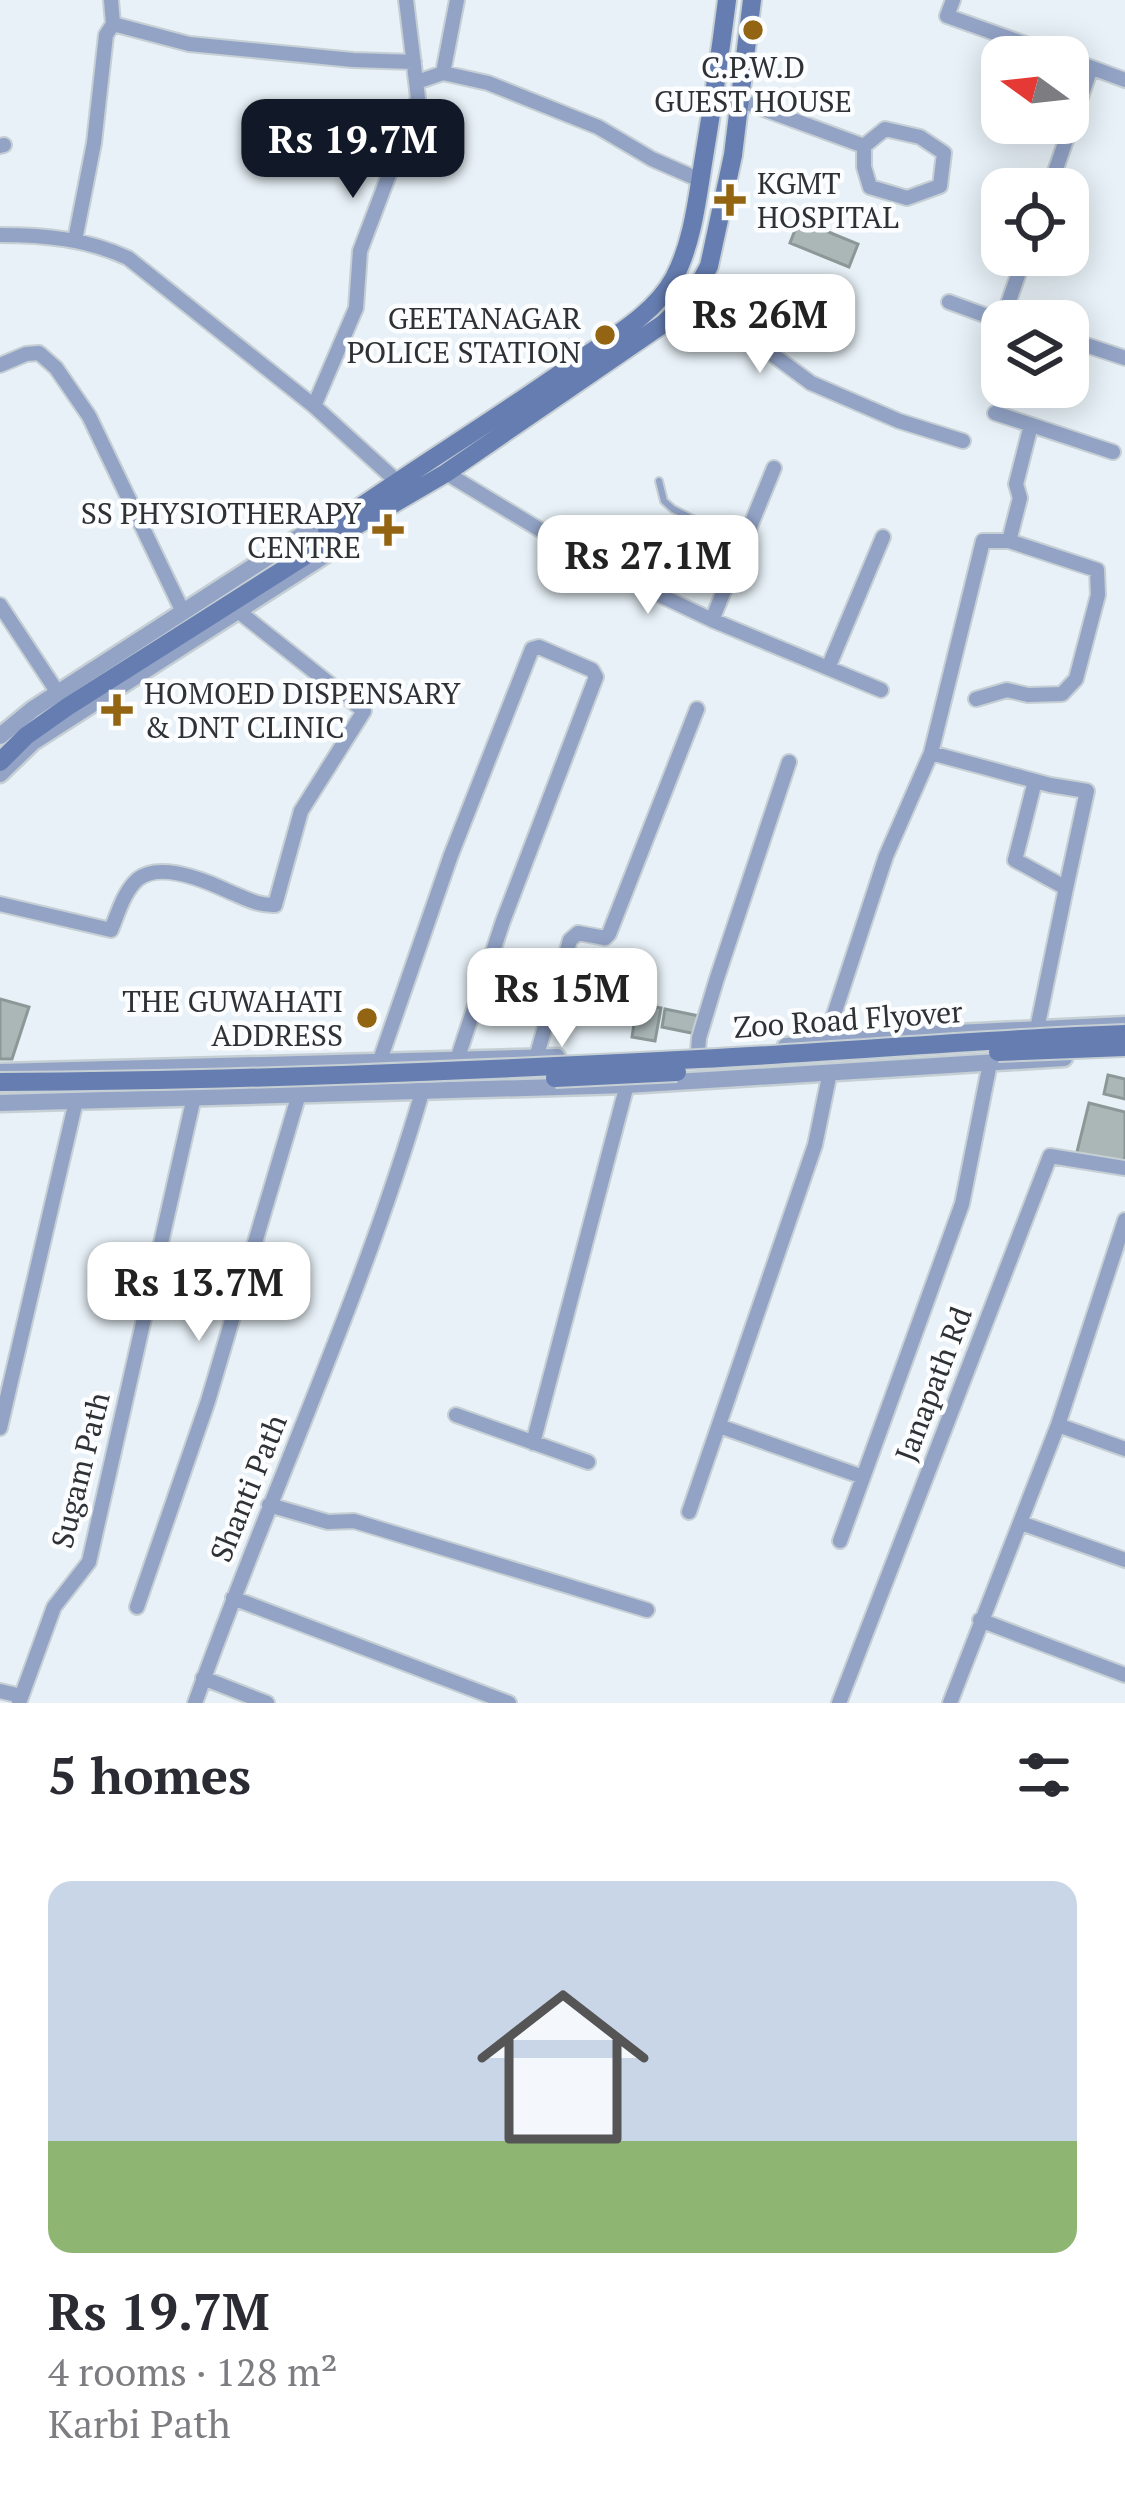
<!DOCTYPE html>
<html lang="en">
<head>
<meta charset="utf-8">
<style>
	body { margin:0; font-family:"PT Serif",serif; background:#f7f7f7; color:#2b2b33; height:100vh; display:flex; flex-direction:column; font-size:45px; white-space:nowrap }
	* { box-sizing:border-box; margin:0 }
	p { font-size:39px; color:#7c7c81 }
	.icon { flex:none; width:66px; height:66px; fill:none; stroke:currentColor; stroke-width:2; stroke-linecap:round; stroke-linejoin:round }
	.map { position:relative; height:1703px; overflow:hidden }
	.drawer { display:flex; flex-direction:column; background:#fff; flex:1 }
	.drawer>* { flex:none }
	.needle { width:78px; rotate:285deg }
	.controls { position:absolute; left:981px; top:36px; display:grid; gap:24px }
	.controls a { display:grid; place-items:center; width:108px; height:108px; border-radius:24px; background:#fff; box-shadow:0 6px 30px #0003; font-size:60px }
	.price { position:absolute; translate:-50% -102px; padding:0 27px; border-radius:24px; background:#fff; color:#222; font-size:39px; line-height:78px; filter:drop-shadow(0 3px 6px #0008) }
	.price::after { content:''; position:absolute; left:50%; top:72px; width:36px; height:27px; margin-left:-18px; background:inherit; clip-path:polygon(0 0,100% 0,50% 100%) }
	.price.selected { background:#111827; color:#fff }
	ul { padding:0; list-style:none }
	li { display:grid; align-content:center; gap:24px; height:636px; padding:0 48px }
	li+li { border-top:3px solid #e1e1e2 }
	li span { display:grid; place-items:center; height:372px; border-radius:24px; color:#555 }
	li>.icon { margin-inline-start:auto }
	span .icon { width:216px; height:216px; fill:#fffc; stroke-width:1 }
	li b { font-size:51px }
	h2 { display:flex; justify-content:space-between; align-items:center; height:144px; padding:0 48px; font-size:51px }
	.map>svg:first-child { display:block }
	.building { fill:#abb7b7; stroke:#8c9898; stroke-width:3 }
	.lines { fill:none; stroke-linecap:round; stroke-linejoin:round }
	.service-casing { stroke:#c6cfd4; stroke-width:10 }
	.minor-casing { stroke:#c6cfd4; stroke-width:18 }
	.tertiary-casing { stroke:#c6cfd4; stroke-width:21 }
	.secondary-casing { stroke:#c6cfd4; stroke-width:22 }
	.service { stroke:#92a3c6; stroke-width:6 }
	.minor { stroke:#92a3c6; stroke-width:14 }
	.tertiary { stroke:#92a3c6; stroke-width:16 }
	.secondary { stroke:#657db0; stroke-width:18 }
	.secondary-bridge-casing { stroke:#c6cfd4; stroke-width:22; stroke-linecap:butt }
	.secondary-bridge { stroke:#657db0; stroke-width:18 }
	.poi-dot { fill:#936512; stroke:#fbfdfe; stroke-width:4.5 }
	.labels { text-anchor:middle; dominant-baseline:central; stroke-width:9; stroke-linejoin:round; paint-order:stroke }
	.poi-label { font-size:30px; fill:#2e3234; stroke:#fbfdfe; text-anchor:end }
	.street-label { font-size:30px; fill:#2e3234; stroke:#fbfdfe }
</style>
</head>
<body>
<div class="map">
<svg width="1125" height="1703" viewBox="0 0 1125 1703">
	<rect width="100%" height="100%" fill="#e7f1f7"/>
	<!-- building -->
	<path class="building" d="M799 220 858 244 849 267 790 243Z
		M0 999 29 1007 12 1059H0Z
		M637 1004 661 1008 655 1041 632 1037Z
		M665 1009 699 1016 696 1034 662 1027Z
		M1108 1075 1125 1079V1099L1104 1094Z
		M1089 1103 1125 1112V1156L1122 1167 1076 1156Z"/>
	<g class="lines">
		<!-- service casing -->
		<g class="service-casing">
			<path id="service" d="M659 481 664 501 673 509 740 543"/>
		</g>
		<!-- minor casing -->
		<g class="minor-casing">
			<path id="minor" d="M111 0 113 24
				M953 0 947 16 1062 57
				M1068 59 1125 80
				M443 73 457 0
				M417 82 443 73 488 83 598 127 652 159 700 180
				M739 100 864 146 885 129 920 137 944 153 940 186 907 198 870 187 864 167V146
				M0 146 4 145
				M1049 189 1091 68
				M0 235C45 235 87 239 128 258L314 406 402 486
				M75 240 94 143 106 35 113 24 189 44 353 60 414 62
				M693 296 811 383 899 421 963 441
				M949 302 998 320 1003 318 1013 321
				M1003 318 1025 255
				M1068 339 1125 358
				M0 365 26 354 39 353 56 368 89 416 183 612
				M314 406 356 308 360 251 418 98 406 0
				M995 413 1113 452
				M446 473 605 569 712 620 881 690
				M1009 541H983L931 753 1050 785 1087 791 1066 888
				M0 605 58 693
				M712 620 774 468
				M828 668 883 537
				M976 699 1007 690 1028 695 1062 694 1076 679 1098 595 1097 570 1009 541 1020 498 1016 484 1031 425
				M1035 781 1015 860 1066 888 1037 1029
				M0 904 111 930C118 913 124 891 138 879 161 861 207 881 230 892 245 898 258 906 275 905L301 811 364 711 238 611
				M825 1042 886 856 931 753
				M698 1052 699 1038 717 978 789 762
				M536 1058 570 940 578 933 605 938 609 934 697 709
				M379 1063 451 855 532 649 539 647 592 670 596 677 503 921 457 1060
				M456 1415 588 1462
				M1058 1425 1125 1449
				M719 1426 863 1477
				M0 1428 76 1101
				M533 1443 629 1077
				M269 1505 328 1522 354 1521 647 1610
				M689 1512 815 1145 830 1072
				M1021 1523 1125 1560
				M840 1541 962 1204 990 1063
				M233 1598 509 1703
				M137 1607 208 1401 299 1094
				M980 1620 1125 1675
				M203 1678 267 1703
				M0 1691 21 1696
				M19 1703 54 1607 89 1562 194 1097
				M195 1703C268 1497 362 1299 423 1089
				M839 1703 1050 1156 1125 1168
				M950 1703 1058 1425 1125 1220"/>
		</g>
		<!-- tertiary casing -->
		<g class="tertiary-casing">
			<path id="tertiary" d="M0 736 33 709 319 524 342 519
				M0 774 33 742 336 548 348 533
				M786 1046 894 1036 1125 1025
				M0 1072 557 1057
				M0 1103 627 1085 1064 1058"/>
		</g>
		<!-- secondary casing -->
		<g class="secondary-casing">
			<path id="secondary" d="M327 530C409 472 495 420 578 361 611 338 654 315 674 278 692 244 697 201 703 163 712 109 720 55 727 0
				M0 762 26 736 67 707 316 549 446 473 663 324 693 296 709 266 733 155 752 0"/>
		</g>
		<!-- service -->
		<use href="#service" class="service"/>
		<!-- minor -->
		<use href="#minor" class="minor"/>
		<!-- tertiary -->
		<use href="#tertiary" class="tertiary"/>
		<!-- secondary -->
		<use href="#secondary" class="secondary"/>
		<!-- secondary-bridge casing -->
		<g class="secondary-bridge-casing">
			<path id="secondary-bridge" d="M998 1052 1125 1047
				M555 1078 677 1072
				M0 1082C233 1081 466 1071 699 1059 841 1052 983 1039 1125 1034"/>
		</g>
		<!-- secondary-bridge -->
		<use href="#secondary-bridge" class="secondary-bridge"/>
	</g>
	<!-- markers -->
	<g class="poi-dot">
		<circle cx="753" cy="30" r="12"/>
		<path d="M724 182h12v12h12v12h-12v12h-12v-12h-12v-12h12z"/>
		<circle cx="605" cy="335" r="12"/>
		<path d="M382 512h12v12h12v12h-12v12h-12v-12h-12v-12h12z"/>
		<path d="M111 692h12v12h12v12h-12v12h-12v-12h-12v-12h12z"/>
		<circle cx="367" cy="1018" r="12"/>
	</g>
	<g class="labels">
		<!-- poi labels -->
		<g class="poi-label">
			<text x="753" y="67" text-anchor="middle">C.P.W.D<tspan x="753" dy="34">GUEST HOUSE</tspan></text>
			<text x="757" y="183" text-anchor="start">KGMT<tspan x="757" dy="34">HOSPITAL</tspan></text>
			<text x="581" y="318">GEETANAGAR<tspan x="581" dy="34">POLICE STATION</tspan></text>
			<text x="361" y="513">SS PHYSIOTHERAPY<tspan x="361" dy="34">CENTRE</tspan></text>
			<text x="144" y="693" text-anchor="start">HOMOED DISPENSARY<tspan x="144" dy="34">&amp; DNT CLINIC</tspan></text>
			<text x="343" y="1001">THE GUWAHATI<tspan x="343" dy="34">ADDRESS</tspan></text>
		</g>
		<!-- street labels -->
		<g class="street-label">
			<text transform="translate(848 1019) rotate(-4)">Zoo Road Flyover</text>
			<text transform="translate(933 1384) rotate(-69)">Janapath Rd</text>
			<text transform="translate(80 1470) rotate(-76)">Sugam Path</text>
			<text transform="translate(248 1488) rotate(-68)">Shanti Path</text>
		</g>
	</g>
</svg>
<div class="controls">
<a><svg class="needle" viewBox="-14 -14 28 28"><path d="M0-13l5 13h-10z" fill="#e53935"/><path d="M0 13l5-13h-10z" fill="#7c7c81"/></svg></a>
<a><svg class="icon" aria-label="locate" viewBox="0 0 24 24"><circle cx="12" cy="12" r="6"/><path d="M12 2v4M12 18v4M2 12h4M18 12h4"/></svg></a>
<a><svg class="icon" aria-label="layers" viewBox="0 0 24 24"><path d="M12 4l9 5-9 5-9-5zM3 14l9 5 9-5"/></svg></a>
</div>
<b class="price selected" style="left:353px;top:201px">Rs 19.7M</b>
<b class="price" style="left:760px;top:376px">Rs 26M</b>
<b class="price" style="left:648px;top:617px">Rs 27.1M</b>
<b class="price" style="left:562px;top:1050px">Rs 15M</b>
<b class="price" style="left:199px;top:1344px">Rs 13.7M</b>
</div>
<section class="drawer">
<h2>5 homes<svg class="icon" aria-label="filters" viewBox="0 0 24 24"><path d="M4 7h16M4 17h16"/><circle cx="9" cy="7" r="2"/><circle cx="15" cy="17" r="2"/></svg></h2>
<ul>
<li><span style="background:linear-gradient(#c9d6e8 70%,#8fb573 0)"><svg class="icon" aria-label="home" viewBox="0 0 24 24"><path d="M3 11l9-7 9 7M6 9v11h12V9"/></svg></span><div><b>Rs 19.7M</b><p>4 rooms · 128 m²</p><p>Karbi Path</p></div></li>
</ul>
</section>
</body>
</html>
